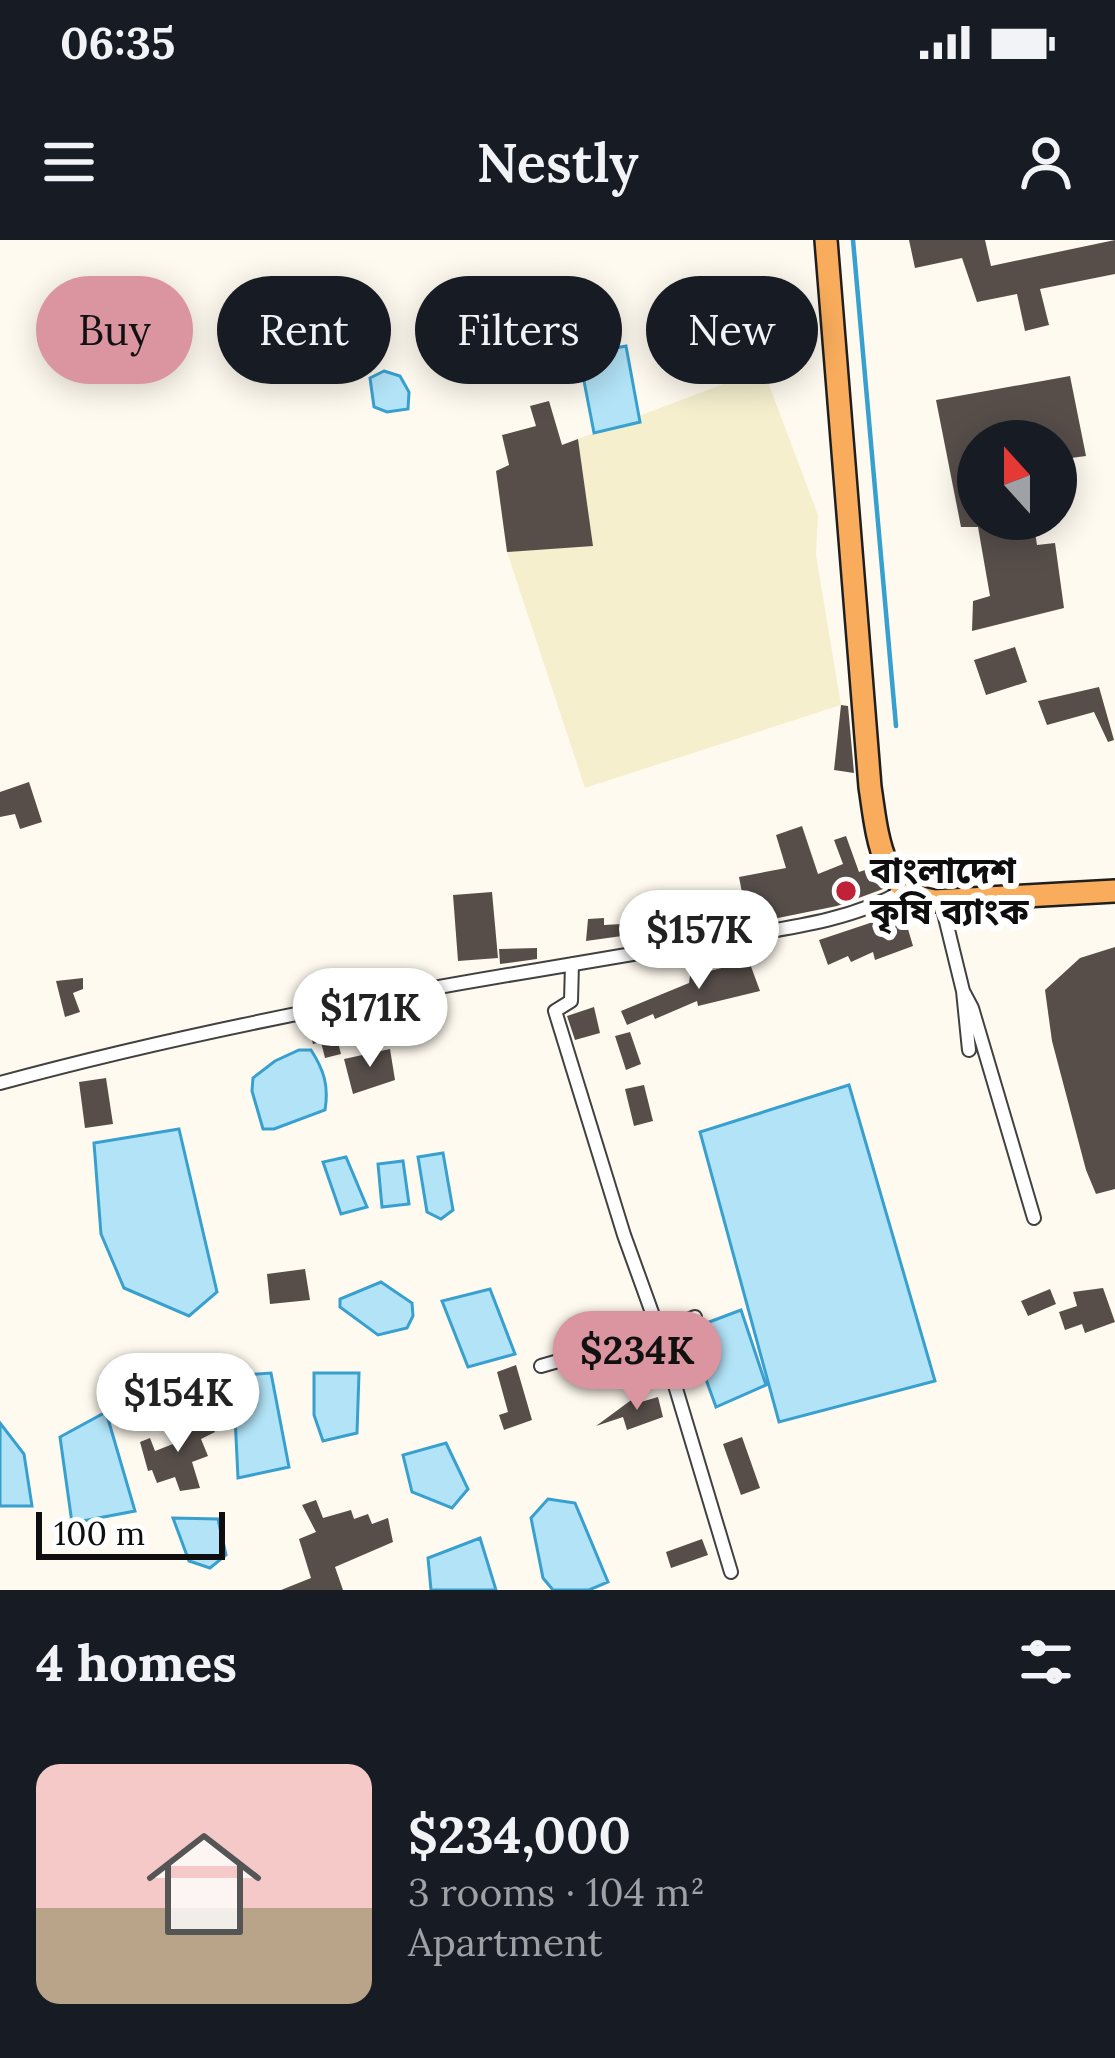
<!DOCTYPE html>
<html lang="en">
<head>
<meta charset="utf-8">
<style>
	body { margin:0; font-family:Lora,"Noto Sans Bengali",serif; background:#20242c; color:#f1f3f6; height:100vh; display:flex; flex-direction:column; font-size:45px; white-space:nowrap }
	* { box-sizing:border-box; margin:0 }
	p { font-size:39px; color:#9ea1a6 }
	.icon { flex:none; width:66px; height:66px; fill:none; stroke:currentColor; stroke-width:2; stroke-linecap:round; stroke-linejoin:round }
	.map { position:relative; height:1350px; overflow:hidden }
	.panel { display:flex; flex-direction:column; background:#171b24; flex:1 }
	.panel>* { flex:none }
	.top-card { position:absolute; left:36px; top:36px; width:1044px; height:108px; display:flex; gap:24px }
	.needle { width:78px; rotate:339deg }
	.controls { position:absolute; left:957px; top:180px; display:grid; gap:24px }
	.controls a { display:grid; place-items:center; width:120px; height:120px; border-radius:50%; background:#171b24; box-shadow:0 6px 30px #0003; font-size:60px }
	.scale { position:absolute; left:36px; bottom:30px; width:189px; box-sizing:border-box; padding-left:12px; border:6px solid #0e0e0e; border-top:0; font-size:33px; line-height:42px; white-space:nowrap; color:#0e0e0e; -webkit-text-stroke:9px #fff; paint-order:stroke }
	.price { position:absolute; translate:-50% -102px; padding:0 27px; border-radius:42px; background:#fff; color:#222; font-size:39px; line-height:78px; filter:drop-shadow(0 3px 6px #0008) }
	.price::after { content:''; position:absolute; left:50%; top:72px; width:36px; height:27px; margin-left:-18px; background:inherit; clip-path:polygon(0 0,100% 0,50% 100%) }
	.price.active { background:#db95a0; color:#111 }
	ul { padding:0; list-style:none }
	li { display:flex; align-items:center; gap:36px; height:300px; padding:0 36px }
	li+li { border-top:3px solid #363941 }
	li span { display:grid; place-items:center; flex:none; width:336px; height:240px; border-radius:24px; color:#555 }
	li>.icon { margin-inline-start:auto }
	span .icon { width:144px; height:144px; fill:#fffc; stroke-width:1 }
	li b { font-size:51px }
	h2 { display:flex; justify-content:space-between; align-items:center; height:144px; padding:0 36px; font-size:51px }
	.pill { padding:0 42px; border-radius:54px; background:#171b24; box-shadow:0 6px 30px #0003; font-size:42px; line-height:108px }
	.pill.active { background:#db95a0; color:#111 }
	.status { display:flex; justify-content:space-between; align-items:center; height:84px; padding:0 60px; background:#171b24; direction:ltr }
	.status svg { height:33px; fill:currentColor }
	header { display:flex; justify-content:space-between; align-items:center; height:156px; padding:0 36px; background:#171b24; font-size:54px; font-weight:600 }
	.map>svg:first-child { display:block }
	.farmland { fill:#f5efce }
	.water { fill:#b2e3f7; stroke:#38a0cf; stroke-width:3 }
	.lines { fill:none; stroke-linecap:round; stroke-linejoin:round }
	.stream { stroke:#38a0cf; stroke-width:4.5 }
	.building { fill:#574e4a }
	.minor-casing { stroke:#414141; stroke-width:16 }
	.trunk-casing { stroke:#1f1f1f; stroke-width:26 }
	.minor { stroke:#fff; stroke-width:12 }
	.trunk { stroke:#f8ac5c; stroke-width:21 }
	.poi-dot { fill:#c02338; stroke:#fff; stroke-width:4.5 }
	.labels { text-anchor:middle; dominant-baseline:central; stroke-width:12; stroke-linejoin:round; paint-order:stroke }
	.poi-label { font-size:36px; font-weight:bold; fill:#0e0e0e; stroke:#fff; text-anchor:start }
</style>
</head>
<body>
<div class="status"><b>06:35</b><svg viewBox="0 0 49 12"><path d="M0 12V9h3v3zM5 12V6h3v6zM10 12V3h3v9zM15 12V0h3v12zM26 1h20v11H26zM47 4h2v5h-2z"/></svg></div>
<header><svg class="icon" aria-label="menu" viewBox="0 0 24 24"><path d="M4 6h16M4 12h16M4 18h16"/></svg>Nestly<svg class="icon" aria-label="person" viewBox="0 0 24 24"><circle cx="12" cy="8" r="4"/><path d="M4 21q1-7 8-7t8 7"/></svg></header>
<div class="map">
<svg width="1115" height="1350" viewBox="0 0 1115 1350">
	<rect width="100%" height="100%" fill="#fffaef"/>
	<!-- farmland -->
	<path class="farmland" d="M763 129 818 275 816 315 841 465 585 548 507 312 593 305 578 199Z"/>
	<!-- water -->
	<path class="water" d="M626 106 640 182 594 193 579 115Z
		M384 131 400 136 409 152 408 169 387 172 374 167 370 138Z
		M299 810H311C324 830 329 846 325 870L274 889H263L252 851 253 838 275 821Z
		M849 845 935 1141 779 1182 700 892Z
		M179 889 217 1052 189 1076 124 1048 101 994 94 903Z
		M443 913 453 970 441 979 427 972 418 917Z
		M346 917 367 967 341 974 323 922Z
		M403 921 409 964 382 967 378 924Z
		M381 1042 412 1063 413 1076 407 1088 378 1095 340 1067V1059Z
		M490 1049 515 1114 468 1127 442 1061Z
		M741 1070 766 1145 716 1167 688 1090Z
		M271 1133 289 1227 238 1238 233 1136Z
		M314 1133H359L357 1193 323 1201 314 1175Z
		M106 1172 135 1271 72 1283 60 1197Z
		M0 1183 24 1214 32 1266H0Z
		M446 1203 468 1249 452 1268 412 1252 403 1215Z
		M548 1259 575 1263 608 1342 589 1350H553L543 1338 531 1278Z
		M173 1278 218 1279 226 1315 210 1328 189 1321Z
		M480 1298 496 1350H431L428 1318Z"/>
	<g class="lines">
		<!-- stream -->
		<path class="stream" d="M853 0 896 486"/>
	</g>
	<!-- building -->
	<path class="building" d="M909 0H985L991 26 1115 0V34L1040 49 1049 85 1025 91 1017 54 977 62 962 18 915 28Z
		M1070 136 1086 216 1056 220V201H978V279H1033L1037 305 1055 303 1064 368 972 391 973 361 990 356 978 287H961L936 160Z
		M549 161 562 205 578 199 593 306 507 312 496 231 509 225 502 195 536 186 530 166Z
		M1015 407 1027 442 986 455 974 420Z
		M1099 447 1114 500 1108 502 1094 472 1047 485 1038 461Z
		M841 465 848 466 854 533 834 530Z
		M29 542 42 582 20 589 15 574 0 577V552Z
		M802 586 818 634 843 624 834 600 846 596 859 632 865 630 867 636 875 633 883 649 837 666 748 684 739 637 786 628 776 595Z
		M492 652 498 718 458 721 453 655Z
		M903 672 913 706 875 720 873 712 851 722 848 716 828 725 819 700Z
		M604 678V685L622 684V696L586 701 588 679Z
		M1115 707V949L1096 954 1086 930 1052 801 1045 750 1080 718Z
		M537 708V719L500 724 499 709Z
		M749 721 760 751 698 766 697 761 655 779 653 774 627 785 621 771 689 743 690 736Z
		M83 738V749L73 753 80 772 65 777 56 741Z
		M594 767 600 793 575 800 567 776Z
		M334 787 341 814 325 818 321 802 313 804 310 793Z
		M630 792 641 824 626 830 615 796Z
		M390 809 395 840 353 854 344 819Z
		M106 838 113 884 85 888 79 842Z
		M644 845 653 881 634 886 625 849Z
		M305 1029 310 1060 270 1064 267 1034Z
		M1103 1048 1115 1082 1085 1093 1082 1084 1065 1090 1059 1072 1077 1066 1073 1052Z
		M1050 1049 1056 1064 1028 1076 1021 1061Z
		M516 1125 532 1180 504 1190 499 1175 508 1172 497 1132Z
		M638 1155 641 1162 658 1157 663 1177 627 1190 623 1177 596 1186Z
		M210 1181 215 1192 201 1199 208 1216 192 1222 200 1248 180 1251 175 1237 157 1243 152 1230 148 1231 140 1202 150 1198 155 1211 173 1204 167 1188 176 1185 178 1190 190 1185 191 1188Z
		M742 1197 760 1248 741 1255 723 1204Z
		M316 1260 323 1278 351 1270 354 1279 368 1274 372 1284 388 1278 393 1302 335 1327 343 1350H281L311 1338 299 1299 316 1292 302 1265Z
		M702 1299 708 1315 671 1328 666 1312Z"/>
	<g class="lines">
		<!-- minor casing -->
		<g class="minor-casing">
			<path id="minor" d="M941 661 963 751 969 810
				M572 724 571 761 555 771 624 995 659 1092 731 1332
				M963 751 972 768 1034 978
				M0 843C177 795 357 760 538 730 601 719 664 709 727 698 787 688 850 681 903 651
				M541 1126 659 1092 695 1077"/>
		</g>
		<!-- trunk casing -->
		<g class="trunk-casing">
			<path id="trunk" d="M826 0 870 547C877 592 880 653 934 661L1115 651"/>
		</g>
		<!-- minor -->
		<use href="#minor" class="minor"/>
		<!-- trunk -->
		<use href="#trunk" class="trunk"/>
	</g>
	<!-- markers -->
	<circle class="poi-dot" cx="846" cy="651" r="12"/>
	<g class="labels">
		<!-- poi labels -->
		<g class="poi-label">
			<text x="870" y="630">বাংলাদেশ<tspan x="870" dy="41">কৃষি ব্যাংক</tspan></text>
		</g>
	</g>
</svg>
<div class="controls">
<a><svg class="needle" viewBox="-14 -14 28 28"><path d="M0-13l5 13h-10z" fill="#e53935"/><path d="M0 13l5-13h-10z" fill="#9ea1a6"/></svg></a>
</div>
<div class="scale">100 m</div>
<b class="price" style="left:699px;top:752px">$157K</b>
<b class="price" style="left:370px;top:830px">$171K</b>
<b class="price active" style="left:637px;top:1173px">$234K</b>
<b class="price" style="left:178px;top:1215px">$154K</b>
<div class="top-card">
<a class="pill active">Buy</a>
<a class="pill">Rent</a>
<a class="pill">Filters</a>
<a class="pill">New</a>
</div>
</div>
<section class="panel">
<h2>4 homes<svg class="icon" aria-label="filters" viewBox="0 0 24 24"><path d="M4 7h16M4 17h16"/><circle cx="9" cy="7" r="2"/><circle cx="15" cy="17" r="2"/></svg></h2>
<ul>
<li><span style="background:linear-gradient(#f6c9c9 60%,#b9a48a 0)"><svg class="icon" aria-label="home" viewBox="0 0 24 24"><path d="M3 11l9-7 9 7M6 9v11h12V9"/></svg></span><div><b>$234,000</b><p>3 rooms · 104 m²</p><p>Apartment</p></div></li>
</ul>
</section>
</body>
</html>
